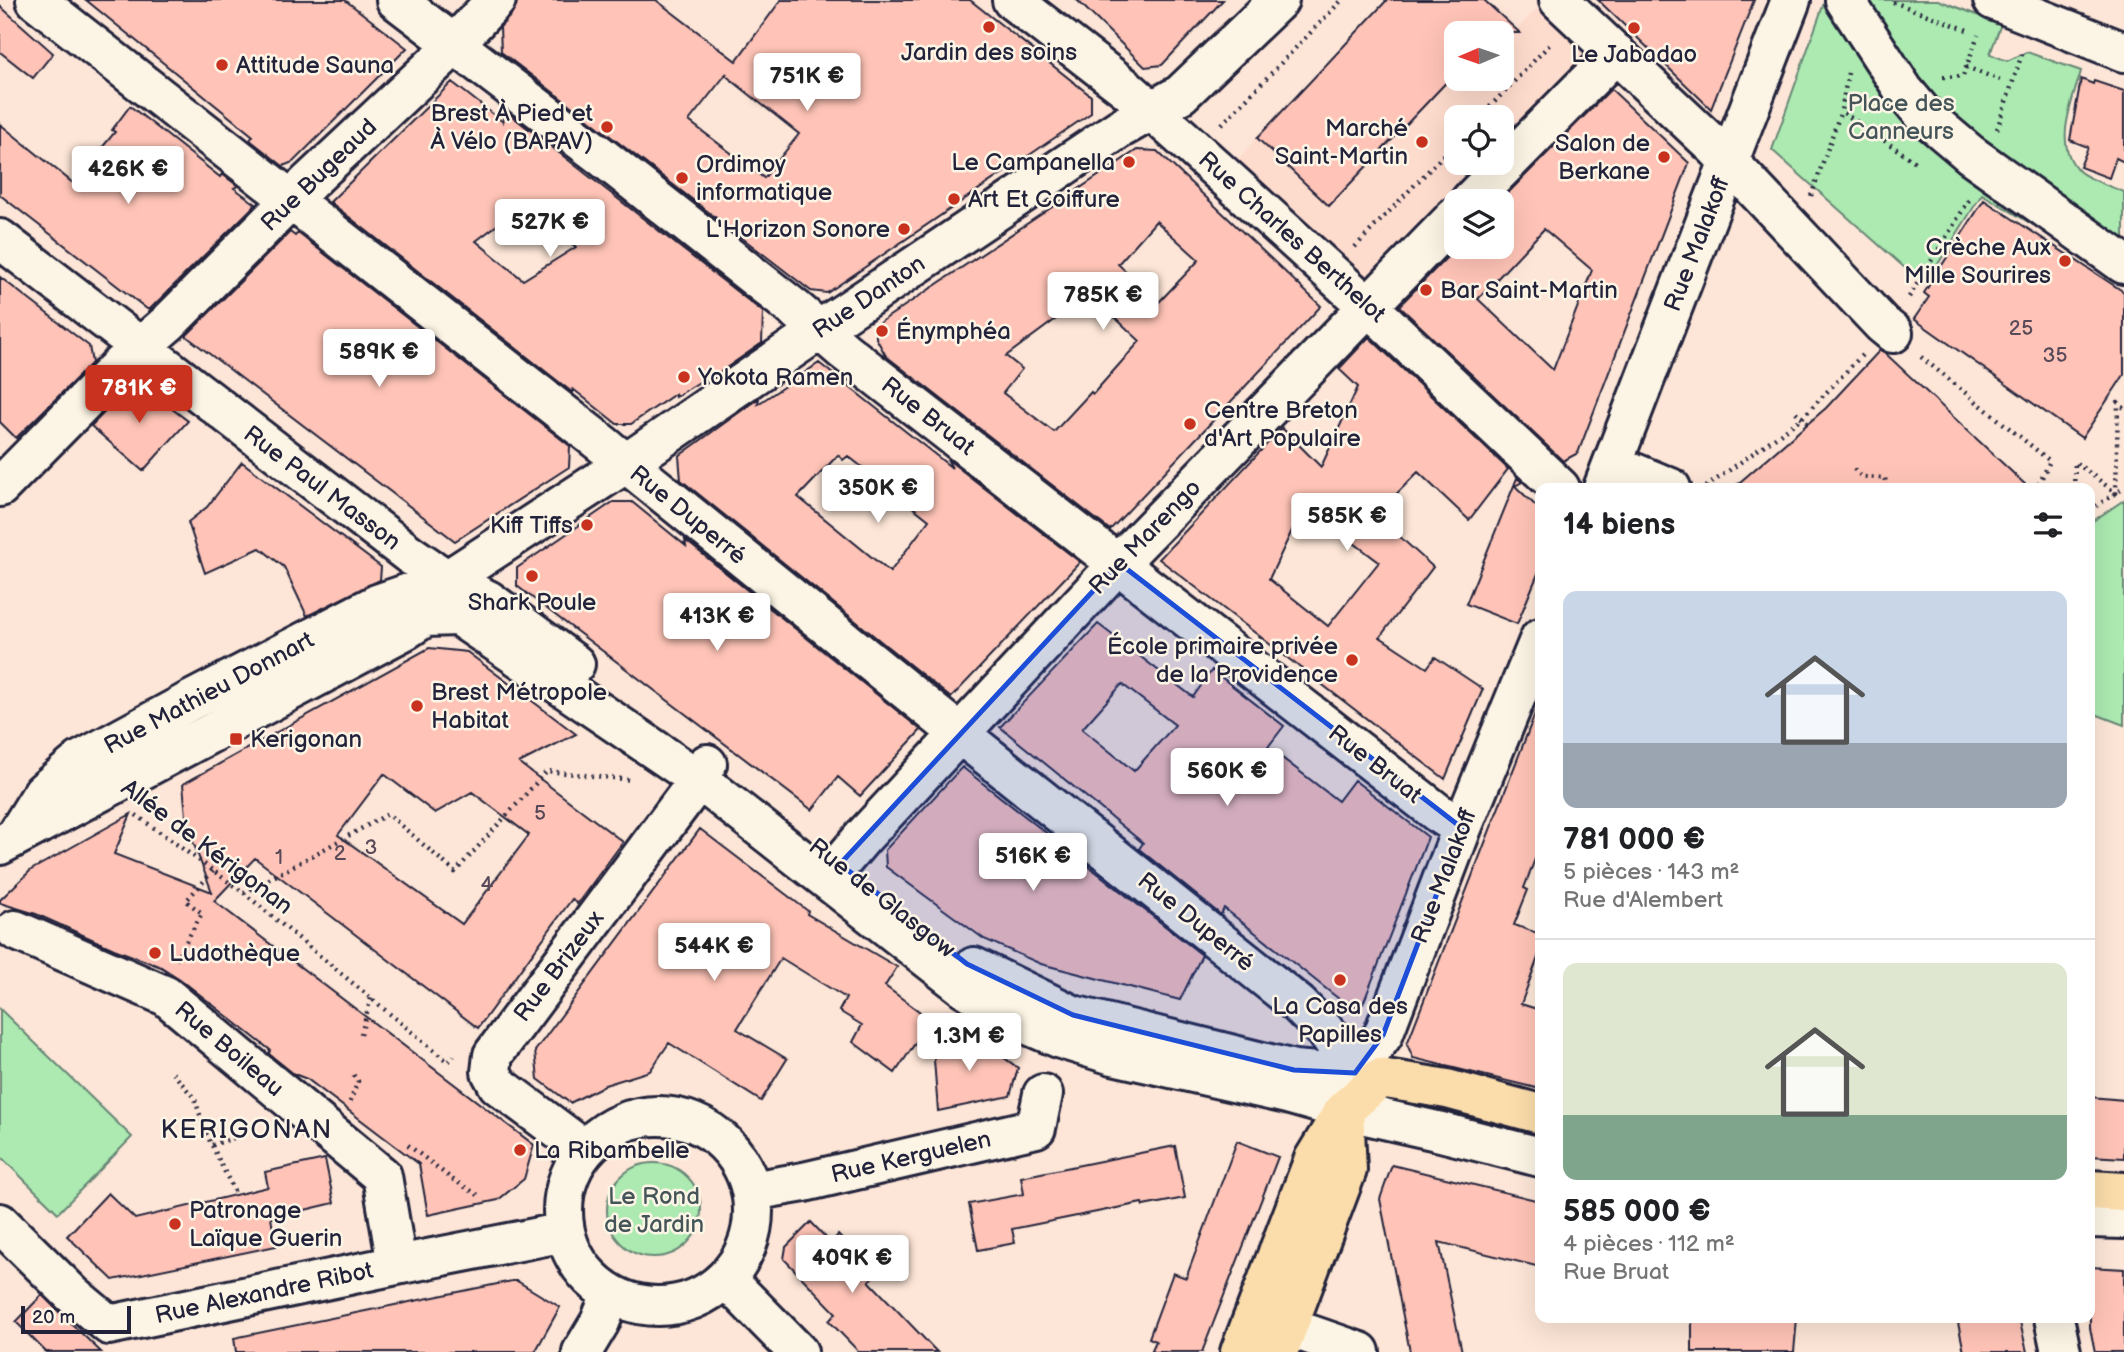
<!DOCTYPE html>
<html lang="fr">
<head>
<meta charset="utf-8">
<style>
	body { margin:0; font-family:"Balsamiq Sans",sans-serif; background:#f6f6f6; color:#202124; height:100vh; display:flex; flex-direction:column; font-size:26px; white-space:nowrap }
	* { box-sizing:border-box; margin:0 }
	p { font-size:23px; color:#757577 }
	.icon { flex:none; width:38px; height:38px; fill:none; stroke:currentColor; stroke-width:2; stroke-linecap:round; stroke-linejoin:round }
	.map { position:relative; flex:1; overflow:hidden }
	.panel { position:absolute; left:1535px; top:483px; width:560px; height:840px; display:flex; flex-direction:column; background:#fff; border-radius:14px; box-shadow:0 7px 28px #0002 }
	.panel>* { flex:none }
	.needle { width:46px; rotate:268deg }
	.tools { position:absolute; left:1444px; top:21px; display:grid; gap:14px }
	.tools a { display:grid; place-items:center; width:70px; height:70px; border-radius:14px; background:#fff; box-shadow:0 7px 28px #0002; font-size:35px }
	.scale { position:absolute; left:21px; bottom:18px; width:110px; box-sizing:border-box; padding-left:7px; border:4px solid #22223b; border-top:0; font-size:19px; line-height:24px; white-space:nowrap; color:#22223b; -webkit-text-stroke:5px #fcf5e5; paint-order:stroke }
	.price { position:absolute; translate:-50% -60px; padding:0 16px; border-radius:7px; background:#fff; color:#222; font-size:23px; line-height:46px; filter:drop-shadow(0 2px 4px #0008) }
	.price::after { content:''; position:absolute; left:50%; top:42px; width:21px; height:16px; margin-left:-10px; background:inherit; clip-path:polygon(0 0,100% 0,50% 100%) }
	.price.active { background:#c8321e; color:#fff }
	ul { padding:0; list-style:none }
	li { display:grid; align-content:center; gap:14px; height:371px; padding:0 28px }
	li+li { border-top:2px solid #e0e0e0 }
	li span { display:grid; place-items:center; height:217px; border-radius:14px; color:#555 }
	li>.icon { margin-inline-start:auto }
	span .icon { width:126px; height:126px; fill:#fffc; stroke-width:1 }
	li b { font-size:30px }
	h2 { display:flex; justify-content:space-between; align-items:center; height:84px; padding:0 28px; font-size:30px }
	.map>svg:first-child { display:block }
	.built { fill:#fedccd }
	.green { fill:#aceab1; stroke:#678676; stroke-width:2 }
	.building { fill:#ffc4b7; stroke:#22223b; stroke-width:2; fill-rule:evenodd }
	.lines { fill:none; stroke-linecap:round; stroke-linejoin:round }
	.minor-casing { stroke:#22223b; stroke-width:44 }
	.major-casing { stroke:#22223b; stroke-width:44 }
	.path { stroke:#22223b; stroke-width:4.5; stroke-dasharray:2 5; stroke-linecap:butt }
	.minor { stroke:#fcf5e5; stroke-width:38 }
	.major { stroke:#fbddab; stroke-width:38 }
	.marked { fill:#1d4ed8; fill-opacity:0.2; stroke:#1d4ed8; stroke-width:5; stroke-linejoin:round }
	.poi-dot { fill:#c8321e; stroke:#fcf5e5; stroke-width:2.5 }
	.labels { text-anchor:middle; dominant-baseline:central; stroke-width:5; stroke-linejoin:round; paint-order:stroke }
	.number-label { font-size:21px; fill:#594a5a }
	.poi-label { font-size:24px; fill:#22223b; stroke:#fcf5e5; text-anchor:start }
	.park-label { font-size:24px; fill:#445458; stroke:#fcf5e5 }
	.street-label { font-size:24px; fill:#22223b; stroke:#fcf5e5 }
	.neighbourhood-label { font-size:26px; letter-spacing:2px; fill:#22223b; stroke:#fcf5e5 }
</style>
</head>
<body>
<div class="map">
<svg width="2124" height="1352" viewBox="0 0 2124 1352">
	<rect width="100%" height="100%" fill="#fde6d7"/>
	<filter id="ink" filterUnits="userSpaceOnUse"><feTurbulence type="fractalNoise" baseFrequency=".0143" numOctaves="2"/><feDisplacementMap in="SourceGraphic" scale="14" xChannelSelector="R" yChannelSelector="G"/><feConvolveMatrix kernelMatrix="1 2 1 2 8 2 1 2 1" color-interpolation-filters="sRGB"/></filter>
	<g filter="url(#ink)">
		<!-- built -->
		<path class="built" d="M1543 2 1593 51 1502 147V117H1456V163H1487L1369 288 1234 163 1257 138 1329 206 1456 72V79H1502V33H1493L1505 20 1516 30Z"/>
		<!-- green -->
		<path class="green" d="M1850 0H1938L2001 24 1990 54 2007 61 2027 52 2081 71C2073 101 2052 144 2079 171 2087 179 2113 187 2124 192V280L1982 194 1926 283 1906 269 1772 150 1824 3 1836 4Z
			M2124 500V725L2090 712V523Z
			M0 1009 132 1137 58 1213 0 1156Z
			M607 1210a47 47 0 1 1 94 0a47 47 0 1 1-94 0Z"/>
		<!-- building -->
		<path class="building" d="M86 0H345L407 48 293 162 283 166 250 140 253 136Z
			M517 0H656L736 61 781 0H970L1091 96V113L827 293 811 291 501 52 500 27 512 14ZM727 73 725 75 799 134 764 178 689 121Z
			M1077 0H1223L1162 65 1145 67Z
			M1387 0H1484L1520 33H1456V72L1329 206 1257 138Z
			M1598 0H1754L1711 109 1649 49Z
			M0 6 53 53 33 78 0 52Z
			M2081 79 2093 84 2094 81 2124 91V162L2116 158 2109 178 2080 167 2088 147 2070 140Z
			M452 82 503 122V109L763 312 762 343 703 384 701 381 675 397V394L631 424H617L573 389V393L330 202ZM518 202 576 247 523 280 476 241 505 219Z
			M1611 89 1689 163 1578 453 1563 461 1399 306 1457 247H1502L1500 201ZM1544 229 1592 270 1553 370 1478 299Z
			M130 106 220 177 222 174 238 186 234 188 256 204 150 309H147L0 195V124L73 183 115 132 112 130Z
			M1137 150 1157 151 1321 306 1110 530 886 356 876 338V325ZM1156 221 1199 260 1159 302 1118 264ZM1090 294 1140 341 1093 394 1091 392 1054 432 1003 393 1022 369 1006 356Z
			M1984 200 2124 292V375L2082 438 1914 319 1929 297 1924 293Z
			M290 232 295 236 298 233 570 446 569 467 455 541 186 336Z
			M0 277 89 346 92 363 16 438 0 422Z
			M1369 337 1508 469 1469 520 1418 472 1376 515 1433 567 1380 637 1427 668 1435 657 1483 689 1445 779 1159 559 1282 428 1321 467 1358 387 1339 369ZM1308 497 1334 528 1379 562 1328 626 1269 579Z
			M1880 350 1884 352 2029 488H1733L1826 408Z
			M819 363 952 468 947 459 1080 562 951 698 681 480 679 456 759 398 758 404ZM838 455 843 460 848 456 929 520 890 572 798 497Z
			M130 386H142L188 421 143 471 91 426Z
			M242 462 381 567 380 580 307 616 284 567 260 548 205 573 188 522 207 507Z
			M1517 478 1522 482 1515 486 1540 510V569L1517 624 1466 604Z
			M613 502H632L686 546 685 540 921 730 860 796 838 777 812 810 517 586V568Z
			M1098 624 1193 697 1212 670 1284 726 1268 747 1338 801 1354 780 1428 837 1363 1004 1349 1007 1224 908 1221 915 1139 849 1143 843 1000 727ZM1122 684 1175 725 1134 771 1082 729Z
			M429 648 467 652 576 734 519 763 623 842 577 904 572 899 478 1028 255 858 214 901 534 1145 524 1179 498 1200 428 1215 419 1164 307 1079 294 1074 269 1054 270 1050 180 979 161 967 114 949 36 914 0 903V900L31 870 131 814 114 854 212 892 187 826 183 784ZM384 774 435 813 472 792 529 835 462 924 338 835Z
			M1538 706H1540V846L1524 888 1528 890 1514 925 1540 934V952L1521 1004 1540 1010V1089L1413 1058 1407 1044Z
			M962 767 1202 955 1180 1000 1041 964 984 939 886 867 885 850Z
			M700 829 808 911 807 914 897 967 885 986 931 1020 895 1073 853 1042 862 1025 839 1011 846 998 781 958 737 1029 787 1059 761 1101 669 1043 650 1071 605 1085 570 1103 538 1079 535 1051Z
			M931 1021 974 1053 988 1046 1018 1068 1010 1096 938 1111Z
			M2090 1097 2124 1100V1158L2090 1156Z
			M1237 1141 1278 1157 1202 1352H1151L1156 1341 1149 1338 1173 1273 1186 1278Z
			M1175 1146 1185 1198 1143 1206 1142 1203 1012 1229 1015 1243 978 1250 969 1204 1024 1194 1021 1177Z
			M325 1159 334 1203 271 1218 276 1246 113 1280 67 1236 108 1193 135 1219 268 1187 265 1172Z
			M1392 1165 1540 1201V1267L1439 1242 1462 1352H1410L1380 1199Z
			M811 1222 831 1243 838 1235 875 1275 869 1281 937 1352H859L829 1321 836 1313 784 1259 786 1247Z
			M2090 1267 2124 1269V1352H2095L2090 1328Z
			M512 1281H517L560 1307 535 1352H236L234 1338Z
			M42 1295 57 1310 101 1352H46L16 1322Z
			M1692 1318H1797L1794 1352H1692Z
			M1957 1318H2019L2027 1352H1964Z"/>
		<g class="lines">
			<!-- minor casing -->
			<g class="minor-casing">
				<path id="minor" d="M36 0 601 443 960 734 1298 1004 1329 1035 1355 1073
					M396 0 601 156 795 309 844 351 1438 813 1462 828
					M1012 0 1127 89 1179 135 1386 323 1560 488
					M1559 0 1716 148 1882 324 1893 333
					M1845 0 1904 91 1925 116 1970 154 2124 264
					M1993 0 2124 52
					M1470 201 1616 53
					M0 239 409 554 447 580 488 600 575 664
					M1613 464 1671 488
					M0 487 120 365 168 323 310 181 441 58 496 0
					M1603 488 1791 0
					M17 834 43 792 81 760 190 701 377 604 447 580 625 464 834 320 1119 129 1181 94 1279 0
					M0 845 407 629 425 617 458 616 698 779 964 987 1019 1021 1061 1039 1113 1055 1287 1094 1344 1110 1437 1131 1540 1157
					M840 864 863 837 1133 548 1456 216
					M15 930 166 996 382 1176 397 1265
					M974 967 1073 1015 1294 1070 1375 1077
					M1349 1094 1355 1073 1383 1035 1462 828 1540 638
					M563 1211a95 95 0 1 1 190 0a95 95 0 1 1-190 0Z
					M585 1150 498 1085 491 1072 493 1055 688 794 707 764
					M752 1191 804 1182 1036 1128 1043 1094
					M2090 1218 2124 1219
					M0 1223 72 1294 109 1325 397 1265 565 1232
					M726 1279 798 1352
					M2054 1318 2061 1352
					M1288 1327 1360 1352
					M582 1352 600 1322 611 1295"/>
			</g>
			<!-- major casing -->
			<g class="major-casing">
				<path id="major" d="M2090 1190 2124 1192
					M1240 1352 1314 1159 1344 1110 1380 1078 1447 1089 1540 1114
					M1278 1352 1347 1170 1344 1110"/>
			</g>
			<!-- path -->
			<path class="path" d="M1893 2 1970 31
				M1966 67 2000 80
				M1848 73 1841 111 1917 163
				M1943 77 1963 76 1978 35
				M1480 117 1552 42
				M1222 124 1342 0
				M1997 129 2023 51
				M1811 196 1841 111
				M1355 247 1456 142
				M1909 297 1969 200
				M1921 357 2050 461 2037 488
				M1796 412 1808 424
				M1854 469 1862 477 1885 478 1887 488
				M1706 487 1802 418 1862 355
				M2074 488 2075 462 2116 493 2118 402 2124 408
				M2090 510 2124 488
				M136 815 244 893 448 1062 454 1056
				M244 893 388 814 455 872 547 771 632 780
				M176 960 202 913 186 901 213 871
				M361 1034 371 998
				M173 1073 195 1099 205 1131 236 1195
				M350 1102 358 1081 351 1072
				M212 1145 240 1136 258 1120
				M408 1145 452 1179 478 1195"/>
			<!-- minor -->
			<use href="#minor" class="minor"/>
			<!-- major -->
			<use href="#major" class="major"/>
		</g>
	</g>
	<!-- marked area -->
	<path class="marked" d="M1119 563 1462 828 1383 1035 1355 1073 1294 1070 1073 1015 967 964 840 864Z"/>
	<!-- markers -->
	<g class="poi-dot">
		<circle cx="989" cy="27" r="7"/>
		<circle cx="1634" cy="28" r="7"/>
		<circle cx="222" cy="65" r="7"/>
		<circle cx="607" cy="127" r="7"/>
		<circle cx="1422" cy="142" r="7"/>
		<circle cx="1664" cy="157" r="7"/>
		<circle cx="1129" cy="162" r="7"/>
		<circle cx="682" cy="178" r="7"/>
		<circle cx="954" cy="199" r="7"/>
		<circle cx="904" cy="229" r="7"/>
		<circle cx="2065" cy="261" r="7"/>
		<circle cx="1426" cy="290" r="7"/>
		<circle cx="882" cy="331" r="7"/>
		<circle cx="684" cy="377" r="7"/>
		<circle cx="1190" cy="424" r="7"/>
		<circle cx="587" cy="525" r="7"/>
		<circle cx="532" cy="576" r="7"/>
		<circle cx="1352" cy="660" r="7"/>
		<circle cx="417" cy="706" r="7"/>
		<rect x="229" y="732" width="14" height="14" rx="3.5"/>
		<circle cx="155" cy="953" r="7"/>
		<circle cx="1340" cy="980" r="7"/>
		<circle cx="520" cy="1150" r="7"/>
		<circle cx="175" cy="1224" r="7"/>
	</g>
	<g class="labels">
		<!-- number labels -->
		<g class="number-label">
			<text x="2021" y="328">25</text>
			<text x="2055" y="355">35</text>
			<text x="540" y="813">5</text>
			<text x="371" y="847">3</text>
			<text x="340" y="853">2</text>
			<text x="279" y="857">1</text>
			<text x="487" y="884">4</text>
		</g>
		<!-- poi labels -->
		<g class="poi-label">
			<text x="989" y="52" text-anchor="middle">Jardin des soins</text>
			<text x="1634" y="54" text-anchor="middle">Le Jabadao</text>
			<text x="236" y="65">Attitude Sauna</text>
			<text x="593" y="113" text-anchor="end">Brest À Pied et<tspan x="593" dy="28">À Vélo (BAPAV)</tspan></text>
			<text x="1408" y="128" text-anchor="end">Marché<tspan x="1408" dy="28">Saint-Martin</tspan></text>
			<text x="1650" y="143" text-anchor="end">Salon de<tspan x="1650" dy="28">Berkane</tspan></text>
			<text x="1115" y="162" text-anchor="end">Le Campanella</text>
			<text x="696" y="164">Ordimoy<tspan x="696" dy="28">informatique</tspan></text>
			<text x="968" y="199">Art Et Coiffure</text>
			<text x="890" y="229" text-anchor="end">L'Horizon Sonore</text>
			<text x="2051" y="247" text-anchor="end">Crèche Aux<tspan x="2051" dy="28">Mille Sourires</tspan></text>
			<text x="1440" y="290">Bar Saint-Martin</text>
			<text x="896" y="331">Énymphéa</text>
			<text x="698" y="377">Yokota Ramen</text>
			<text x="1204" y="410">Centre Breton<tspan x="1204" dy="28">d'Art Populaire</tspan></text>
			<text x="573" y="525" text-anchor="end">Kiff Tiffs</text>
			<text x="532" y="602" text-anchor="middle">Shark Poule</text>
			<text x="1338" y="646" text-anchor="end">École primaire privée<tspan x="1338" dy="28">de la Providence</tspan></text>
			<text x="431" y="692">Brest Métropole<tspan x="431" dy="28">Habitat</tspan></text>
			<text x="250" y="739">Kerigonan</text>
			<text x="169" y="953">Ludothèque</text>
			<text x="1340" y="1006" text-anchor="middle">La Casa des<tspan x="1340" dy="28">Papilles</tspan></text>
			<text x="534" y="1150">La Ribambelle</text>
			<text x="189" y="1210">Patronage<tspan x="189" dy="28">Laïque Guerin</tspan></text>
		</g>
		<!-- park labels -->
		<g class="park-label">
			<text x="1901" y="103">Place des<tspan x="1901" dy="28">Canneurs</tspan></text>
			<text x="654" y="1196">Le Rond<tspan x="654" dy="28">de Jardin</tspan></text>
		</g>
		<!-- street labels -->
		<g class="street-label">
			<text transform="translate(319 175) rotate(-44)">Rue Bugeaud</text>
			<text transform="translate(1292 237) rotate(42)">Rue Charles Berthelot</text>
			<text transform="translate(1697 244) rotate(-69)">Rue Malakoff</text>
			<text transform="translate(869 297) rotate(-34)">Rue Danton</text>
			<text transform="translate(928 416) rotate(38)">Rue Bruat</text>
			<text transform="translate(322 488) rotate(37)">Rue Paul Masson</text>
			<text transform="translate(688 515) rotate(39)">Rue Duperré</text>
			<text transform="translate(1145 537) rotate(-46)">Rue Marengo</text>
			<text transform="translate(209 693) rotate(-28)">Rue Mathieu Donnart</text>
			<text transform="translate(1375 764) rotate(38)">Rue Bruat</text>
			<text transform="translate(207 847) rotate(37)">Allée de Kérigonan</text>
			<text transform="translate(1444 876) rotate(-69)">Rue Malakoff</text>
			<text transform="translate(882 898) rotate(38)">Rue de Glasgow</text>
			<text transform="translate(1196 922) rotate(39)">Rue Duperré</text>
			<text transform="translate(559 966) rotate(-53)">Rue Brizeux</text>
			<text transform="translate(229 1049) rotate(40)">Rue Boileau</text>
			<text transform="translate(911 1157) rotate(-13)">Rue Kerguelen</text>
			<text transform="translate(264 1293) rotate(-12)">Rue Alexandre Ribot</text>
		</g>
		<!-- neighbourhood labels -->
		<g class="neighbourhood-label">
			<text x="247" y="1130">KERIGONAN</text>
		</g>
	</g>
</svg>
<div class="tools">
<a><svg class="needle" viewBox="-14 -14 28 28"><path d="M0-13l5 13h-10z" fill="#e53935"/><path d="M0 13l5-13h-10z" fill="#757577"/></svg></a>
<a><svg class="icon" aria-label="locate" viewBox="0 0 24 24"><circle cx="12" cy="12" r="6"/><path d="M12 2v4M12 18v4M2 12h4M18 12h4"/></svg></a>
<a><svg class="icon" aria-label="layers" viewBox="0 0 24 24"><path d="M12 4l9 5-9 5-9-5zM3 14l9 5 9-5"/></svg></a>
</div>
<div class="scale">20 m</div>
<b class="price" style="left:807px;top:113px">751K €</b>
<b class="price" style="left:128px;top:206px">426K €</b>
<b class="price" style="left:550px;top:259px">527K €</b>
<b class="price" style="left:1103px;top:332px">785K €</b>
<b class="price" style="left:379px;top:389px">589K €</b>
<b class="price active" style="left:139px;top:425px">781K €</b>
<b class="price" style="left:878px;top:525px">350K €</b>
<b class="price" style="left:1347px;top:553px">585K €</b>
<b class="price" style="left:717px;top:653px">413K €</b>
<b class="price" style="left:1227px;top:808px">560K €</b>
<b class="price" style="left:1033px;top:893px">516K €</b>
<b class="price" style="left:714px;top:983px">544K €</b>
<b class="price" style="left:969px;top:1073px">1.3M €</b>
<b class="price" style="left:852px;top:1295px">409K €</b>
<section class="panel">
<h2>14 biens<svg class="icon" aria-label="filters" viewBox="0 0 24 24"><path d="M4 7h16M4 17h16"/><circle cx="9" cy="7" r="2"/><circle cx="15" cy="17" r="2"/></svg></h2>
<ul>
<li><span style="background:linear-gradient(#c9d6e8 70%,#9aa5b1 0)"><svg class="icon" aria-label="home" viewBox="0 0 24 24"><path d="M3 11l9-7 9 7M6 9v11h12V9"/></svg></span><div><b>781 000 €</b><p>5 pièces · 143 m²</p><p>Rue d'Alembert</p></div></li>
<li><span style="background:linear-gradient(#dfe7d0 70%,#7fa58c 0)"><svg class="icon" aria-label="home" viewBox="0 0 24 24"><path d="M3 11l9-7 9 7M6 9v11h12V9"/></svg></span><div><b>585 000 €</b><p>4 pièces · 112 m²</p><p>Rue Bruat</p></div></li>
</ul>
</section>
</div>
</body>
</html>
